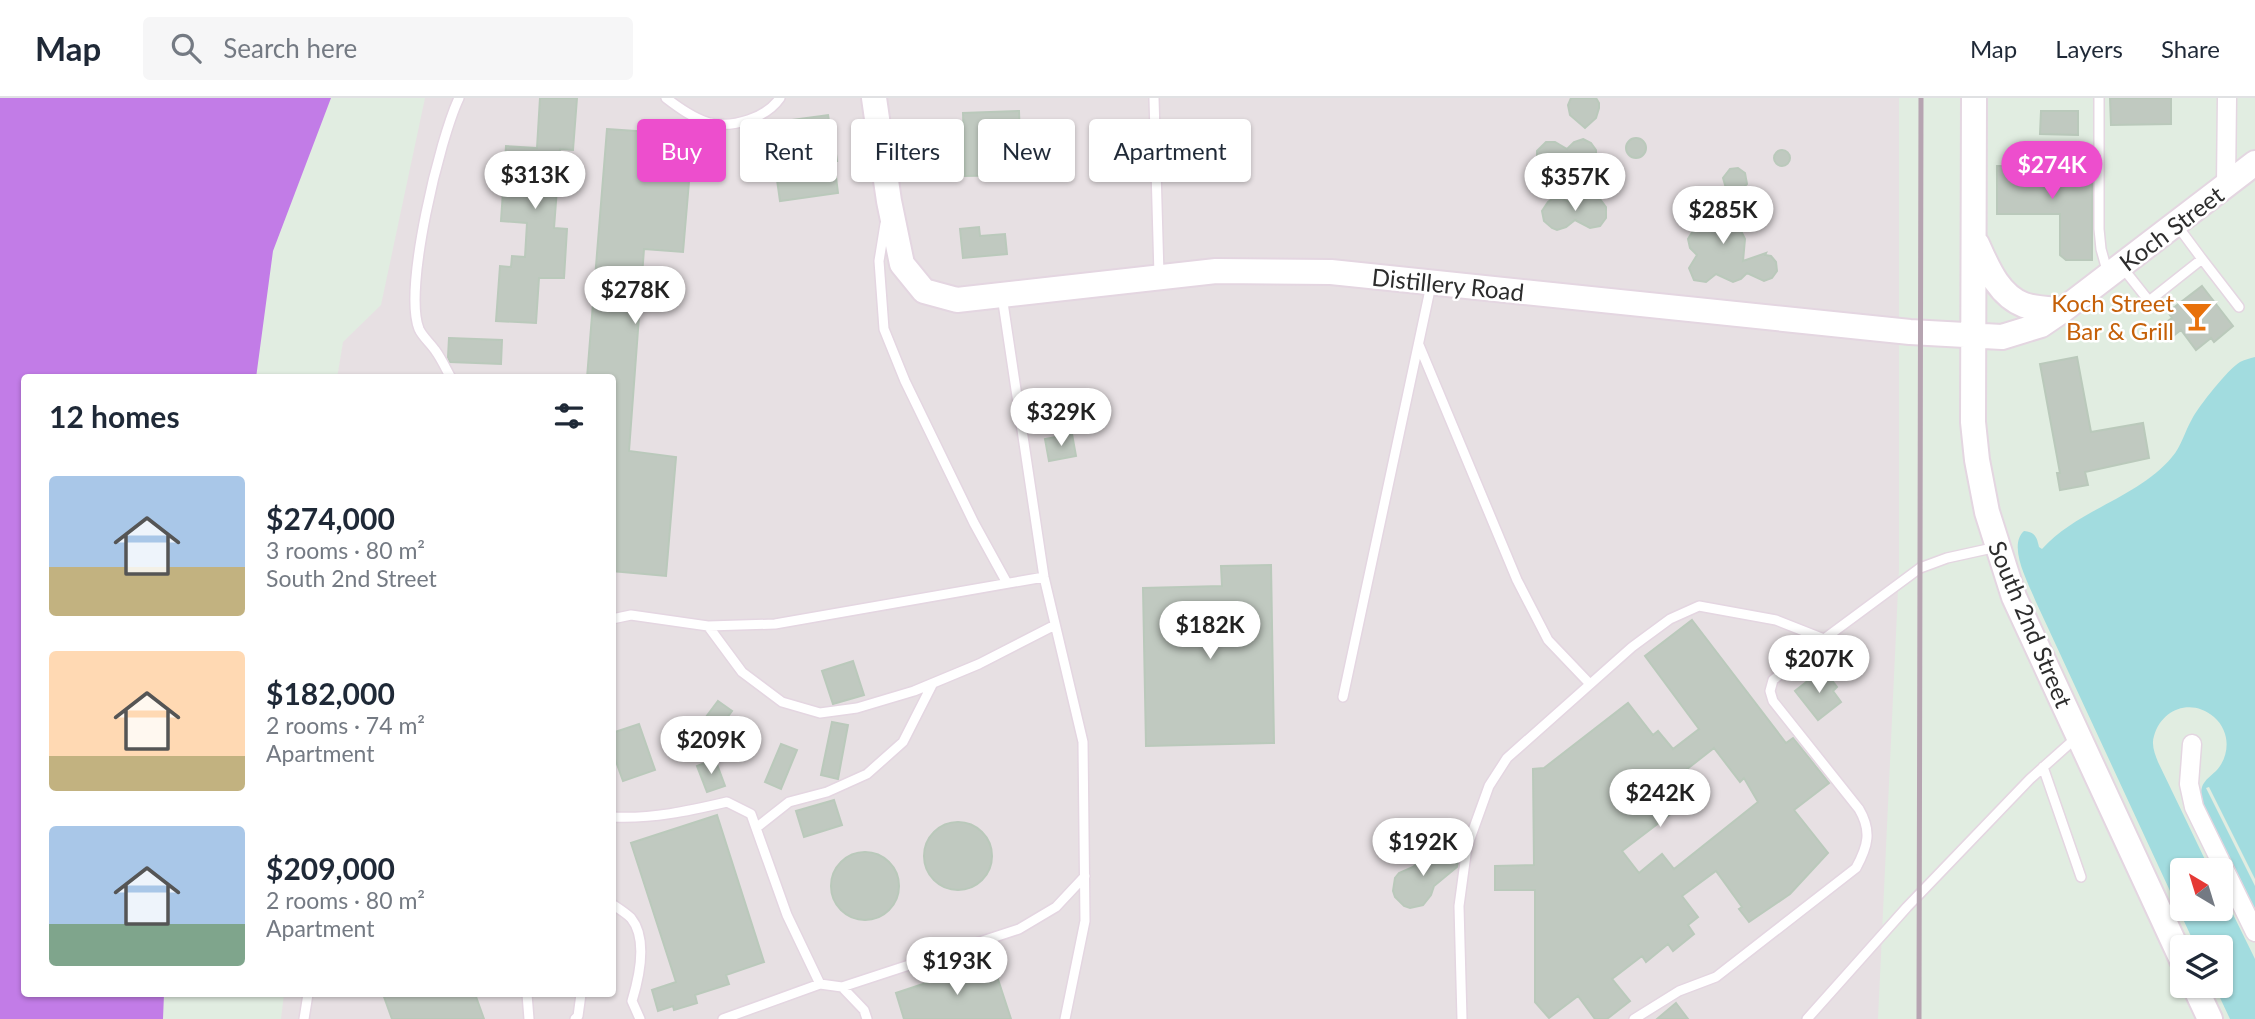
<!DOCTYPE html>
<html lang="en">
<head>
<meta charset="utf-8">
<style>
	body { margin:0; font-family:Lato,sans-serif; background:#f6f6f7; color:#1f2937; height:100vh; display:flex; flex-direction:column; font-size:26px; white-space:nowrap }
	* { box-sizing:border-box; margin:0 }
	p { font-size:23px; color:#747a83 }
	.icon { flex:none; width:38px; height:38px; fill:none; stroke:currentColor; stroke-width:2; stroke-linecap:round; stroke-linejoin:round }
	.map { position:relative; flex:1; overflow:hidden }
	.sheet { position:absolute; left:21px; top:276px; width:595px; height:623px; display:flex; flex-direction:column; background:#fff; border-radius:7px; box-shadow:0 2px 5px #0004 }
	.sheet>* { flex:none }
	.guide { position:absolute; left:637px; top:21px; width:665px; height:63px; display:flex; gap:14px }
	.needle { width:46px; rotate:322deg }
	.fabs { position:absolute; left:2170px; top:760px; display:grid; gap:14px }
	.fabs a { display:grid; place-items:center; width:63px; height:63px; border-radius:7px; background:#fff; box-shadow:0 2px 5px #0004; font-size:35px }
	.price { position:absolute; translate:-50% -60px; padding:0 16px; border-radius:24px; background:#fff; color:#222; font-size:23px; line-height:46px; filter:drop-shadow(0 2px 4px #0008) }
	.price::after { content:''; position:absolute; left:50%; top:42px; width:21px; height:16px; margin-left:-10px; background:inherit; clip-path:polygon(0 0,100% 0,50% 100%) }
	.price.current { background:#ed4ecd; color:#fff }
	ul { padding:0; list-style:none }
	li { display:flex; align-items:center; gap:21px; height:175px; padding:0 28px }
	li span { display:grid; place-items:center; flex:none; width:196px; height:140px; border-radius:7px; color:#555 }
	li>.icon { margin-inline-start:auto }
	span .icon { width:84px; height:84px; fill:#fffc; stroke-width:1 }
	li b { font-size:30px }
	h2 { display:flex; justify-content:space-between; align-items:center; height:84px; padding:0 28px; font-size:30px }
	.tag { padding:0 24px; border-radius:7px; background:#fff; box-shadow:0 2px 5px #0004; font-size:24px; line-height:63px }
	.tag.current { background:#ed4ecd; color:#fff }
	header { display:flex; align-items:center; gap:42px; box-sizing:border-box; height:98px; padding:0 35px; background:#fff; border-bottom:2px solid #e0e1e3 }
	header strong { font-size:33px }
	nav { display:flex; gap:38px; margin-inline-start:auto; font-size:24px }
	.search { width:490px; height:63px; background:#f6f6f7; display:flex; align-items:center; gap:18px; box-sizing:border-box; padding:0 24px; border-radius:7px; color:#747a83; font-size:26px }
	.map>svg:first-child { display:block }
	.industrial { fill:#e7e0e3 }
	.green { fill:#a2dcdf }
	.water { fill:#c27ce7 }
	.building { fill:#c0c9c0; stroke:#bac9bb; stroke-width:2; fill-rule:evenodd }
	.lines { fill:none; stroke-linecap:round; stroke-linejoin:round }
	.lane-casing { stroke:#e4d6e1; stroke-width:12 }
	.street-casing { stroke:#e4d6e1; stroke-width:21 }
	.secondary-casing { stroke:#e4d6e1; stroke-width:28 }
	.lane { stroke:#fff; stroke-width:9 }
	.street { stroke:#fff; stroke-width:18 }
	.secondary { stroke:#fff; stroke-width:24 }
	.rail { stroke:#b6a4b1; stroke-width:5 }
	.labels { text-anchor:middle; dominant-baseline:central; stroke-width:5; stroke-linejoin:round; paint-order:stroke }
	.street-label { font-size:24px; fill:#2d2d2d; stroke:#fff }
	.food-label { font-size:24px; fill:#c56008; stroke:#fff; text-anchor:end }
</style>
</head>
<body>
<header>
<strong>Map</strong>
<div class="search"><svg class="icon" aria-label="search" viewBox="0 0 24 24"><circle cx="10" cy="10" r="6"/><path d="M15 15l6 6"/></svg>Search here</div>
<nav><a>Map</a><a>Layers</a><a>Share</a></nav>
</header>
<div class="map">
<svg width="2255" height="921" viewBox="0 0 2255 921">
	<rect width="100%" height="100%" fill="#e1ede1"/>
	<!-- industrial -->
	<path class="industrial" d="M425 0H1899V471L1878 921H281L284 896H612V280H337L343 244 381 207Z"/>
	<!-- green -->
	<path class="green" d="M2255 259V781L2209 689 2206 690 2255 788V811L2201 701C2201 695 2201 689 2204 685 2207 680 2212 677 2216 673 2230 658 2231 634 2214 619 2192 600 2162 610 2154 638 2151 647 2155 656 2158 664L2210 772H2182V810H2221V792L2255 861V921H2230L2214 887H2221V849H2196L2036 504C2029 486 2007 448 2024 433 2035 434 2037 439 2039 449L2042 451C2078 411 2138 400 2172 359 2181 349 2185 333 2192 321 2199 308 2228 271 2240 264 2244 262 2250 260 2255 259Z"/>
	<!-- water -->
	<path class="water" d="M0 0H331L273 153 256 280H24V896H164L163 921H0Z"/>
	<!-- building -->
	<path class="building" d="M540 0H577L573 52 560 51 554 130 567 131 564 180H539L536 225 496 223 500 168 511 169 512 158 525 159 527 125 501 123 506 48 537 50Z
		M1571 0H1596L1599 5V10L1596 20 1585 30 1570 17 1568 7Z
		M2110 0H2171V26L2111 27Z
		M1019 13 1021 77 965 78 963 15Z
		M2041 13H2078V37L2040 36Z
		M828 17 833 49H835L837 63H834L838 95 780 103 769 25Z
		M607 31 693 37 683 154 644 151 629 353 676 359 666 478 612 473V280H587Z
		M1626 50a10 10 0 1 1 20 0a10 10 0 1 1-20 0Z
		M1583 41 1591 45 1596 52V61L1590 68 1580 70 1568 62 1558 70 1548 72 1544 70 1537 63V53L1546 44H1555L1567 51 1574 44Z
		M1774 60a8 8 0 1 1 16 0a8 8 0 1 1-16 0Z
		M1997 68H2092V162H2066L2060 157V116H1997Z
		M1738 70 1745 75 1747 86 1730 104 1723 80 1730 71Z
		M1590 98 1600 101 1606 109V120L1600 128 1590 130 1575 122 1566 129 1557 132 1552 130 1544 123 1542 113 1548 104 1552 101H1562L1575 106Z
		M1703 101 1743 117 1738 127 1745 141 1743 163 1766 155 1765 157 1771 158 1776 164 1777 173 1772 180 1764 183 1747 175 1741 181 1733 184 1716 176 1706 184 1694 182 1689 170 1697 157 1690 150 1688 141 1696 128 1689 121 1687 113 1695 102Z
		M979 129 980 138 1005 136 1007 156 963 160 960 131Z
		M2202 188 2233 228 2214 244 2211 240 2196 252 2181 232 2173 238 2164 226 2172 220 2168 214Z
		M449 240 502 242 501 266 450 264 448 259Z
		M2077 259 2091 334 2143 325 2149 360 2085 374 2088 387 2060 392 2057 375H2060L2040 266Z
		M1072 336 1076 358 1049 363 1045 341Z
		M1271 467 1274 645 1146 648 1143 490 1222 488 1221 468Z
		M1692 522 1786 645 1793 640 1829 685 1794 712 1828 755 1790 796 1749 824 1739 811 1742 809 1716 773 1682 798 1698 819 1688 827 1694 836 1673 853 1668 846 1646 864 1642 858 1612 881 1630 903 1607 921H1595L1578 898 1549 920 1535 904V792H1495V768L1534 767 1533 671 1544 670 1628 605 1653 637 1658 633 1673 651 1699 631 1645 558ZM1714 650 1740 684 1744 680 1758 704 1674 771 1662 756 1639 775 1622 753 1698 695 1682 675Z
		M853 563 864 597 833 606 822 573Z
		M1823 571 1837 589 1833 593 1841 604 1818 622 1795 593Z
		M718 603 732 613 714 637 700 627Z
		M832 624 848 627 838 681 821 677Z
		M639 626 655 672 623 683 612 652V635Z
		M781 646 797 652 781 691 765 684Z
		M715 661 725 688 707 694 697 668Z
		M834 702 842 727 804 739 796 713Z
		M717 717 764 864 726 877 729 886 695 897 697 905 674 912 673 908 658 913 652 892 676 884 631 745Z
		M924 758a34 34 0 1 1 68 0a34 34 0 1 1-68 0Z
		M1441 746 1458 766 1457 769 1434 788 1431 797 1423 807 1410 810 1404 808 1395 799 1393 793 1395 780 1399 775 1413 769Z
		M831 788a34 34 0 1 1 68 0a34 34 0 1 1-68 0Z
		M992 863 1011 921H904L896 895Z
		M383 896H475L484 921H392Z
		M1676 905 1688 921H1657Z"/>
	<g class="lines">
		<!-- lane casing -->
		<g class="lane-casing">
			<path id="lane" d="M666 0C679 10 694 21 710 25 734 30 766 20 780 0
				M1154 0 1159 177
				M2099 0V131L2101 151 2108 176
				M885 126 879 163 884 231 905 283 974 425 1007 485
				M2176 126 2202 161
				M2122 169 2149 203 2202 161 2239 209
				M1002 198 1044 479 1083 644 1085 823 1065 921
				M1419 247 1517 482 1548 542 1590 586
				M451 280C446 271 441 260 435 252 430 245 422 238 419 231 403 191 440 40 459 0
				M612 521 631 517 708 528 775 526 1044 479
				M708 528 742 574 782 604 820 615 857 610 914 593 979 566 1055 527
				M1343 599 1431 187
				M2043 669 2081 779
				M612 719C653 721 688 713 727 704L751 716 787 817 820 886 842 889 864 912 867 921
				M756 730 789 704 827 694 867 676 903 644 933 585
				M612 806C618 810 626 815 631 820 648 841 639 880 632 903L640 921
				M842 889 1019 831 1056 809 1085 778
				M527 896 529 921
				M304 921 308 896
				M575 921 578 918 581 896
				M723 921 820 886
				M1462 921 1459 808 1467 749 1489 688 1507 660 1632 549 1670 521 1699 508 1776 522 1824 541
				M1634 921 1679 893 1716 879 1856 770C1868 748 1872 733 1859 711L1773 603 1770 593 1773 582 1824 541 1920 470 1947 460 1997 449
				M1807 921 1907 809 2030 681 2077 639"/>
		</g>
		<!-- street casing -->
		<g class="street-casing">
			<path id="street" d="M2226 87 2227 0
				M2192 646 2189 686 2194 709 2255 834"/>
		</g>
		<!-- secondary casing -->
		<g class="secondary-casing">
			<path id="secondary" d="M874 0 889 103 902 166 924 193 957 202 1216 173 1331 174 1910 234 2002 239 2041 227 2063 212 2255 65
				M1974 0 1973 324 1977 362 1987 414 2014 499 2182 862
				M1977 146C1987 168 1998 197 2024 207 2036 211 2050 211 2063 212
				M2194 887 2210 921"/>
		</g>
		<!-- lane -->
		<use href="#lane" class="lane"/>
		<!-- street -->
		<use href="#street" class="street"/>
		<!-- secondary -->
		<use href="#secondary" class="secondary"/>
		<!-- rail -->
		<path class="rail" d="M1919 921 1921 0"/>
	</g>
	<!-- icons -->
	<defs>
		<g id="bar-bare" transform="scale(2.415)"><path d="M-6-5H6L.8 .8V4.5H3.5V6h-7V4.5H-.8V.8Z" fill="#e8710a" stroke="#fff" stroke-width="2.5" paint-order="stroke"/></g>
	</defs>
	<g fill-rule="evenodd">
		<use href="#bar-bare" x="2197" y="218"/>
	</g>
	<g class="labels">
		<!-- street labels -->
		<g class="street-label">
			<text transform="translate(2171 130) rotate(-37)">Koch Street</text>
			<text transform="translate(1448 186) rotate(6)">Distillery Road</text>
			<text transform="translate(2031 526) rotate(67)">South 2nd Street</text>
		</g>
		<!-- food labels -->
		<g class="food-label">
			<text x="2174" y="204">Koch Street<tspan x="2174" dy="28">Bar &amp; Grill</tspan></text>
		</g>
	</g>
</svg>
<div class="fabs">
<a><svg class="needle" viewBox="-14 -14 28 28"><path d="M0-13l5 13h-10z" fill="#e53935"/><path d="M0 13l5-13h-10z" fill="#747a83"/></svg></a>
<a><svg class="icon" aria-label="layers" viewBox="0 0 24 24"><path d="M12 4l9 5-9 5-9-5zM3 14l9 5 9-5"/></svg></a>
</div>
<b class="price current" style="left:2052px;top:103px">$274K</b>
<b class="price" style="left:535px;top:113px">$313K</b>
<b class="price" style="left:1575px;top:115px">$357K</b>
<b class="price" style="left:1723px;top:148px">$285K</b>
<b class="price" style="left:635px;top:228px">$278K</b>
<b class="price" style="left:1061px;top:350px">$329K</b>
<b class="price" style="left:1210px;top:563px">$182K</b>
<b class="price" style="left:1819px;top:597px">$207K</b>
<b class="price" style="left:711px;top:678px">$209K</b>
<b class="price" style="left:1660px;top:731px">$242K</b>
<b class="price" style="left:1423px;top:780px">$192K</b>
<b class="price" style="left:957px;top:899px">$193K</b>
<div class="guide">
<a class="tag current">Buy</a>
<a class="tag">Rent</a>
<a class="tag">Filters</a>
<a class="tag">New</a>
<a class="tag">Apartment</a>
</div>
<section class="sheet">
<h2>12 homes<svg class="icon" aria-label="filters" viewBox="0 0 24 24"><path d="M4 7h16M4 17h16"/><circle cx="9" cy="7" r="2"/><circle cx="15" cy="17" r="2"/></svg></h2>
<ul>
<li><span style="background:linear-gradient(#a9c7e8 65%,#c2b280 0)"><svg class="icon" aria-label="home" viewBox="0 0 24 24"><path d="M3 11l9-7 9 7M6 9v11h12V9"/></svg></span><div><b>$274,000</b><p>3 rooms · 80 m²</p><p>South 2nd Street</p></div></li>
<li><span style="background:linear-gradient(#ffd9b3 75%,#c2b280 0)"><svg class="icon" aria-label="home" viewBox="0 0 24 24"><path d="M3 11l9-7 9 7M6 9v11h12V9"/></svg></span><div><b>$182,000</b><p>2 rooms · 74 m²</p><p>Apartment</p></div></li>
<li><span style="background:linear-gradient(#a9c7e8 70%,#7fa58c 0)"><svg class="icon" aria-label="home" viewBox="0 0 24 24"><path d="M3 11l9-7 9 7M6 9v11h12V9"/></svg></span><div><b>$209,000</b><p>2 rooms · 80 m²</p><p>Apartment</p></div></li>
</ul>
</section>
</div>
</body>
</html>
